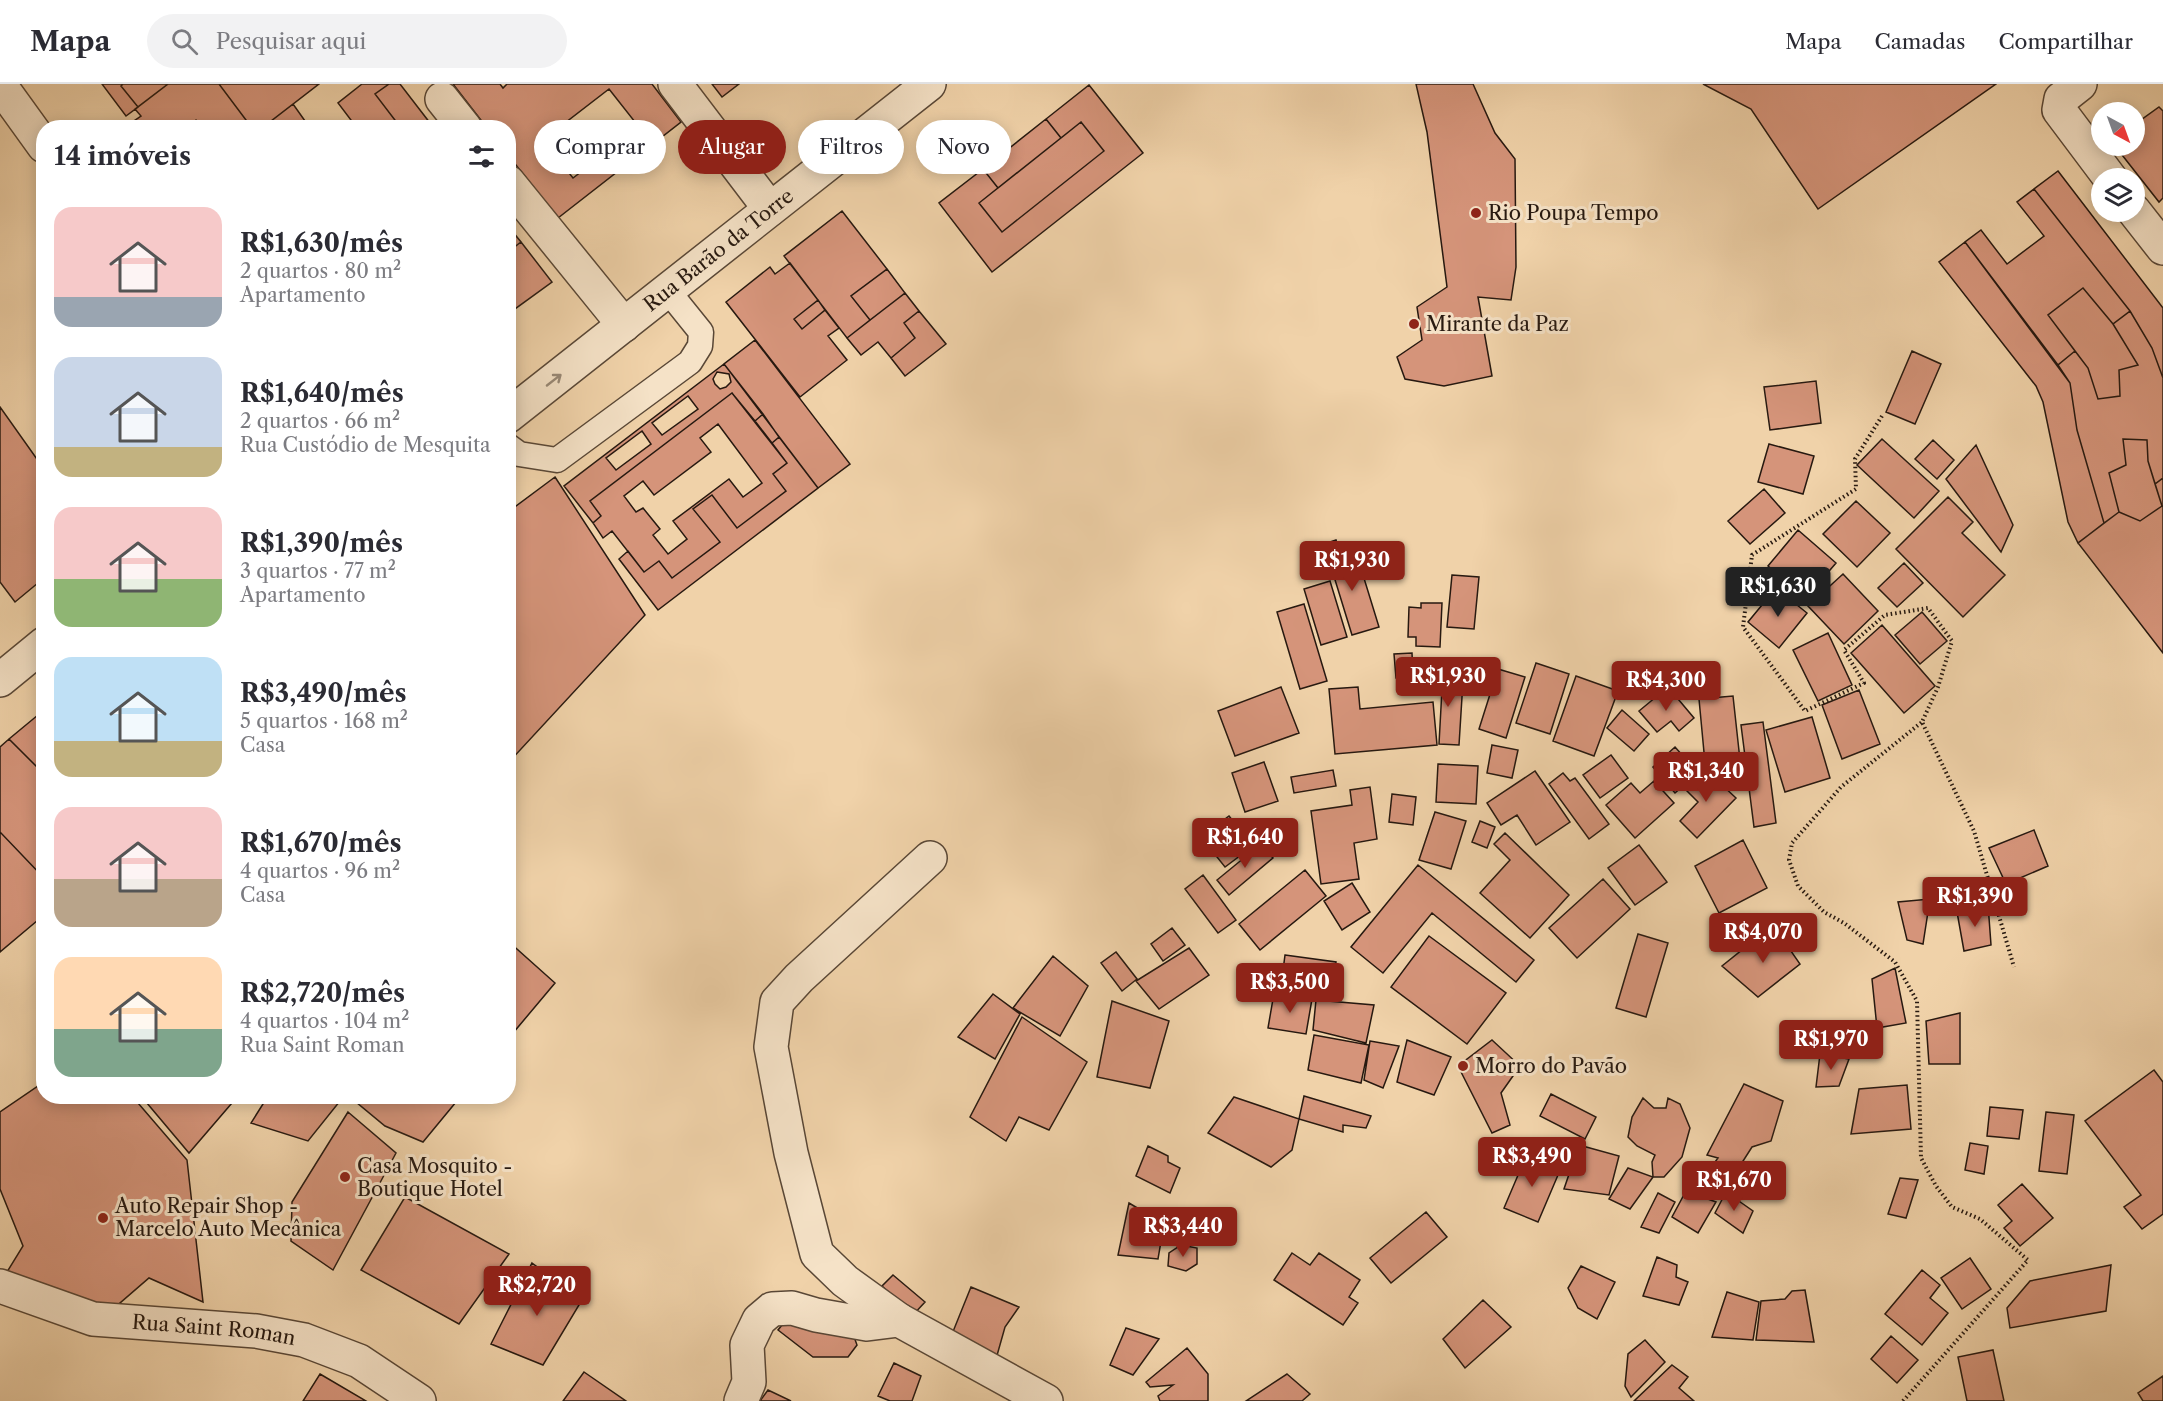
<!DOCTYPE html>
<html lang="pt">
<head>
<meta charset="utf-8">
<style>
	body { margin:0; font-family:"Libre Caslon Text",serif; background:#f2f2f3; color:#2b2b33; height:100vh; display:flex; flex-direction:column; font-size:22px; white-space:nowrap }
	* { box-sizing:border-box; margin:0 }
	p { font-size:20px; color:#7c7c81 }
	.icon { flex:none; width:33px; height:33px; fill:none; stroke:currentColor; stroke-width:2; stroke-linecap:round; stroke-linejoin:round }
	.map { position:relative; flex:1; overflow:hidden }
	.panel { position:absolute; left:36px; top:36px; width:480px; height:984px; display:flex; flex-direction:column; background:#fff; border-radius:24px; box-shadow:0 3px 15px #0003 }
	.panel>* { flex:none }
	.guide { position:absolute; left:534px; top:36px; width:570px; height:54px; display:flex; gap:12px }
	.needle { width:39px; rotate:139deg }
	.controls { position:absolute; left:2091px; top:18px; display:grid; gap:12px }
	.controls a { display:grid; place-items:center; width:54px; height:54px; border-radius:50%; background:#fff; box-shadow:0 3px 15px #0003; font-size:30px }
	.price { position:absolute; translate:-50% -51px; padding:0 14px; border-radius:6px; background:#8f2418; color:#fff; font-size:20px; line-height:39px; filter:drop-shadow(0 2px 3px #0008) }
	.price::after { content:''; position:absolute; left:50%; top:36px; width:18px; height:14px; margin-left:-9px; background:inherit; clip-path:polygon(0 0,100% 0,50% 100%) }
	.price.selected { background:#222; color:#fff }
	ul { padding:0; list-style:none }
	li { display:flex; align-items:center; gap:18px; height:150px; padding:0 18px }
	li span { display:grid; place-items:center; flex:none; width:168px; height:120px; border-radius:18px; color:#555 }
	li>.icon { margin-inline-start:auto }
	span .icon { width:72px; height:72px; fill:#fffc; stroke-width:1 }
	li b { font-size:26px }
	h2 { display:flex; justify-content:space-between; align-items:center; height:72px; padding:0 18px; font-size:26px }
	.chip { padding:0 21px; border-radius:27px; background:#fff; box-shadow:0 3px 15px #0003; font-size:21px; line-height:54px }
	.chip.selected { background:#8f2418; color:#fff }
	header { display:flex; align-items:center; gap:36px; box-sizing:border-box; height:84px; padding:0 30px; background:#fff; border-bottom:2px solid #e1e1e2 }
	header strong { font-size:28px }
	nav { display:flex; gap:33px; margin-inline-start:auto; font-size:21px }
	.search { width:420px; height:54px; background:#f2f2f3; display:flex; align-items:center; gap:15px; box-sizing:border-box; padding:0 21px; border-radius:33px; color:#7c7c81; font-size:22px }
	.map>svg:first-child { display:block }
	.building { fill:#d5947a; stroke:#271910; stroke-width:1.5; fill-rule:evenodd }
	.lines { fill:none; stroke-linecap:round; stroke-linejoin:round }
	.service-casing { stroke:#594736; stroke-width:27 }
	.minor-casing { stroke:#594736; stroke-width:36 }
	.path { stroke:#271910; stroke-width:4; stroke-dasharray:1.5 3; stroke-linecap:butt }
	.service { stroke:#f5e2c7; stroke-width:24 }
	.minor { stroke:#f5e2c7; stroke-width:33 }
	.oneway { stroke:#988875 }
	.poi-dot { fill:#8f2418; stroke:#f5e2c7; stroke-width:2 }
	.labels { text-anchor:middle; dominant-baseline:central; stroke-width:6; stroke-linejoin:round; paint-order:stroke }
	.poi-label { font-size:20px; fill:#271910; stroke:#f5e2c7; text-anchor:start }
	.street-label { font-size:20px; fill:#271910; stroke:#f5e2c7 }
</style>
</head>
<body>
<header>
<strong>Mapa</strong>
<div class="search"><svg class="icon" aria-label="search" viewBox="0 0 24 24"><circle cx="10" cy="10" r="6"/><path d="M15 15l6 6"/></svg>Pesquisar aqui</div>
<nav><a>Mapa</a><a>Camadas</a><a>Compartilhar</a></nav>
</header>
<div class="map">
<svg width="2163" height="1317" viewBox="0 0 2163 1317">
	<rect width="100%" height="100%" fill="#f0d2a9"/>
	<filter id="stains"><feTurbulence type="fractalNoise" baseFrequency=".00333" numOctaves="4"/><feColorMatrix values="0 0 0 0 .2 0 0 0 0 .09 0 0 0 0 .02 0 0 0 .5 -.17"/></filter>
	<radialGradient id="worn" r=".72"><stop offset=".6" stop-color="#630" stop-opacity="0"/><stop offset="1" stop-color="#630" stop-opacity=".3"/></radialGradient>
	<!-- building -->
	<path class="building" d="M102 0H123L121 2 138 23 126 32Z
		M123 0H168L138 23 121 2Z
		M168 0H219L252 44H201L196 36 186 44H135L131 39 141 32 135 25Z
		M219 0H319L262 44H252Z
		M362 0H389L375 10 401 44H392L388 38 382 44H357L338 19Z
		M389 0H400L430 39 424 44H401L375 10Z
		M453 0H500L503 4 507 0H652L681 38 558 134 508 71V44H487ZM609 5 639 43 573 94 543 56Z
		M712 0H739L722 13Z
		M1416 0H1473L1495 49 1515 75 1516 183 1511 216 1478 213 1492 292 1444 302 1405 295 1397 273 1422 256 1417 223 1447 203 1427 48Z
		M1703 0H1996L1818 125 1751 25Z
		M1089 1 1143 69 992 188 939 119 983 85 998 104 979 119 1002 148 1104 67 1081 38 1061 54 1046 35Z
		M293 20 310 44H262Z
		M2159 23 2163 27V114L2159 118 2115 62H2134V41Z
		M1046 35 1061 54 998 104 983 85Z
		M1081 38 1104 67 1002 148 979 119Z
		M2058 87 2163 224V294L2152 264 2130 227 2034 105Z
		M2034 105 2130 227 2113 240 2083 204 2048 231 2075 267 2058 281 1965 158 1981 146 2007 180 2044 152 2017 118Z
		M842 127 887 185 851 212 870 236 847 254 784 172Z
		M508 142 521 158 508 168Z
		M521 158 552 198 508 230V168Z
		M1965 158 2070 299 2077 346 2104 439 2078 459 2068 438 2043 318 2036 302 1939 178Z
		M790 179 818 216 794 235 802 245 825 226 839 244 828 252 847 276 800 313 726 218 770 183 775 190Z
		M887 185 905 209 870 236 851 212Z
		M2083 204 2113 240 2138 281 2119 286 2120 312 2098 315 2088 284 2048 231Z
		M905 209 919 227 904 239 915 254 891 274 878 258 861 271 847 254Z
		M818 216 825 226 802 245 794 235Z
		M919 227 946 260 905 292 891 274 915 254 904 239Z
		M2130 227 2152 264 2163 294V394L2155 400 2148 377 2147 356 2123 355 2126 381 2109 389 2119 428 2104 439 2077 346 2070 299 2058 281 2075 267 2088 284 2098 315 2120 312 2119 286 2138 281 2113 240Z
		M755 256 850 380 818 404 724 280Z
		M1912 267 1941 280 1915 340 1886 328Z
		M724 280 763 330 755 337 732 309 590 417 601 432 593 439 564 402ZM717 288 729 290 731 298 726 303 720 305 715 300 713 295ZM688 312 698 325 662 351 652 339ZM642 347 651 360 616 386 606 374Z
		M1816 297 1821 339 1770 346 1764 303Z
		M732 309 787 379 773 390 786 407 737 444 712 411 693 425 720 458 672 494 659 477 644 488 612 447 603 454 593 439 601 432 590 417ZM718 340 762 399 743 413 729 395 673 437 687 455 668 470 653 451 660 445 643 424 636 428 624 412 643 397 654 411 711 368 700 354Z
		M0 323 44 385V494L15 518 0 498Z
		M763 330 779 353 772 359 755 337Z
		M779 353 818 404 658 526 619 475 628 467 644 488 659 477 672 494 720 458 693 425 712 411 737 444 786 407 773 390 787 379 772 359Z
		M1882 355 1939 407 1914 434 1857 381Z
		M2123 355 2147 356 2148 377 2162 422 2140 437 2119 428 2109 389 2126 381Z
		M1933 356 1954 376 1937 395 1915 375Z
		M1769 360 1814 372 1803 410 1758 398Z
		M1976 361 2013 441 2001 468 1946 395Z
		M555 393 645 531 508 679V428Z
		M2163 394V569L2078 459 2119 428 2140 437 2162 422 2155 400Z
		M1764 405 1785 429 1750 460 1728 437Z
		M1948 413 1973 438 1962 449 2005 491 1963 533 1896 465Z
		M1856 417 1890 449 1857 483 1823 450Z
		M1798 446 1836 479 1806 514 1768 482Z
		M1336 456 1344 483 1359 478 1379 543 1352 551 1324 460Z
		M1904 479 1923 499 1897 523 1878 504Z
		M1843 490 1878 527 1844 560 1808 522Z
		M1452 491 1479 493 1474 545 1447 543Z
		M1330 497 1347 553 1321 561 1304 505Z
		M1776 504 1807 529 1779 564 1748 538Z
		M1421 519H1442L1440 563 1416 562V553H1408L1409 523 1421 524Z
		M1304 520 1327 597 1300 605 1277 528Z
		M1922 528 1947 557 1920 580 1895 551Z
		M1882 541 1935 602 1904 629 1851 569Z
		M1828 549 1852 601 1818 617 1793 566Z
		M1412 569 1413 593 1396 594 1394 570Z
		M1536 579 1569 590 1550 650 1516 639Z
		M1498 585 1525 593 1506 654 1479 645Z
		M1576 592 1618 607 1594 672 1553 657Z
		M1419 595 1463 597 1459 661 1439 660 1442 605 1419 604Z
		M1281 603 1299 649 1235 672 1218 627Z
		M1358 603 1360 625 1433 618 1437 661 1335 670 1329 605Z
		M1668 603 1694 634 1679 647 1671 637 1657 648 1639 627Z
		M1859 606 1880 660 1842 675 1822 621Z
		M1733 612 1740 676 1705 679 1699 615Z
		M44 626V690L9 655Z
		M1622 626 1649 650 1634 667 1607 644Z
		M1812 633 1830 694 1785 708 1766 646Z
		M1763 638 1776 739 1754 743 1741 641Z
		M9 655 44 690V794L0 748V663Z
		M1492 661 1518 666 1512 694 1487 689Z
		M1675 663 1698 689 1675 709 1653 683Z
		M1611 671 1628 694 1600 714 1583 691Z
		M1264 678 1278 717 1245 728 1232 689Z
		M1438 680 1478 682 1476 720 1436 718Z
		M1333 686 1336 702 1294 709 1291 693Z
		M1706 686 1736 714 1697 754 1680 737 1698 718 1686 706Z
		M1535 687 1570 738 1536 761 1517 731 1501 741 1487 719Z
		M1563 689 1570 697 1575 694 1609 740 1589 755 1549 700Z
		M1654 697 1674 719 1635 754 1606 721 1631 699 1640 709Z
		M1370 703 1377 755 1354 759 1359 795 1321 800 1311 727 1352 721 1350 706Z
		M1392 710 1416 713 1413 741 1389 738Z
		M1435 728 1466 737 1451 785 1419 776Z
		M1229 732 1253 762 1225 783 1201 753Z
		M1480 737 1495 743 1487 764 1472 758Z
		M2034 746 2048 782 2006 800 1989 764Z
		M0 748 44 794V831L0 868Z
		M1505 749 1569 811 1530 854 1480 809 1510 776 1494 760Z
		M1743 756 1767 804 1719 829 1695 782Z
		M1261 760 1273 774 1229 811 1217 796Z
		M1639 761 1667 798 1635 821 1608 784Z
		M1418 781 1534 876 1516 898 1432 829 1383 889 1351 863Z
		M1305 786 1326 812 1260 866 1239 840Z
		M1203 791 1236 836 1218 849 1185 805Z
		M1603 795 1630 825 1577 874 1549 844Z
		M1352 799 1370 828 1342 846 1324 817Z
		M1930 815 1923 860 1907 856 1898 818Z
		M1988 820 1991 861 1964 867 1957 828Z
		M1172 844 1185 861 1163 877 1151 860Z
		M1777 847 1800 880 1758 913 1722 882 1742 866Z
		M1638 850 1668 859 1646 933 1616 924Z
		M1429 852 1506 909 1467 960 1391 903Z
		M508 857 555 899 508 955Z
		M1189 864 1209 891 1159 925 1136 897Z
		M1116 868 1137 895 1122 907 1101 879Z
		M1285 871 1336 878 1332 909 1281 902Z
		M1053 872 1088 902 1060 952 1013 924Z
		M1895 884 1906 939 1877 944 1872 895Z
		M1274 909 1312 915 1306 950 1268 944Z
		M993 910 1020 930 995 975 958 953Z
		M1316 916 1374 921 1366 959 1313 946Z
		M1112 917 1169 937 1150 1004 1097 993Z
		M1960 929V980H1929L1926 937Z
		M1022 933 1087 978 1049 1046 1019 1033 1006 1057 970 1033Z
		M1314 951 1369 961 1361 999 1308 986Z
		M1407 956 1451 973 1434 1011 1397 998Z
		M1492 956 1520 982 1501 1009 1510 1041 1492 1049 1458 982Z
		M1370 957 1399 962 1383 1004 1364 996Z
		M1820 970 1849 975 1839 1002 1816 1003Z
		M2154 986 2163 998V1130L2142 1145 2124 1123 2141 1111 2085 1037Z
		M44 998V1012H132L187 1076 203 1218 149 1194 106 1231 7 1188 23 1162 0 1105V1028Z
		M1744 1000 1783 1017 1771 1057 1752 1063 1724 1107 1704 1093 1718 1074 1707 1071Z
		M1907 1001 1911 1045 1851 1050 1859 1005Z
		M1551 1010 1596 1033 1585 1055 1540 1032Z
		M141 1012H238L189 1069Z
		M268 1012H344L308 1057 251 1039Z
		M359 1012H461L423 1058 385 1042 356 1018Z
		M1304 1012 1371 1032 1366 1044 1343 1041V1048L1299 1035Z
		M1234 1013 1299 1035 1292 1066 1271 1083 1208 1049Z
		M1643 1014 1654 1024H1666L1668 1014 1680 1020 1690 1044 1682 1073 1664 1093H1653L1652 1078 1655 1071 1637 1062 1628 1053 1632 1033Z
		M1990 1023 2023 1026 2019 1055 1987 1052Z
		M348 1028 396 1069 333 1186 291 1157 292 1118Z
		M2046 1028 2074 1031 2067 1090 2039 1087Z
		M1970 1059 1988 1062 1984 1090 1965 1086Z
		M1579 1061 1619 1072 1609 1111 1564 1105Z
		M1148 1062 1168 1072V1078L1180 1084 1170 1109 1136 1092Z
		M1527 1070 1561 1084 1538 1138 1504 1124Z
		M1628 1084 1653 1093 1630 1125 1609 1115Z
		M1900 1094 1918 1096 1906 1134 1888 1130Z
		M2022 1100 2053 1134 2020 1162 2004 1144 2012 1137 1998 1121Z
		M1686 1107 1716 1118 1698 1149 1672 1133Z
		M1726 1108 1753 1127 1743 1149 1715 1129Z
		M1658 1109 1675 1118 1659 1149 1641 1143Z
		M405 1113 509 1170 459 1240 361 1186Z
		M1129 1119 1164 1140 1158 1175 1118 1171Z
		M1426 1128 1447 1153 1391 1199 1370 1174Z
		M1181 1161 1197 1164V1180L1186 1187 1168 1182 1169 1169Z
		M1292 1169 1310 1181 1319 1169 1360 1196 1349 1213 1358 1219 1343 1241 1274 1196Z
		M1657 1173 1677 1181 1676 1193 1688 1198 1679 1221 1643 1212Z
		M1970 1174 1991 1205 1962 1225 1941 1194Z
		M532 1179 582 1216 543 1281 491 1260Z
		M2111 1181 2106 1227 2010 1244 2007 1224 2030 1197Z
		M1581 1182 1615 1198 1597 1235 1578 1224 1568 1204Z
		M1922 1186 1940 1201 1930 1214 1948 1229 1922 1261 1885 1230Z
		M893 1191 925 1218 913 1231 882 1202Z
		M971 1203 1019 1223 1005 1243 996 1275 950 1255Z
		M1805 1206 1814 1258 1756 1256 1761 1217 1785 1215 1792 1207Z
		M1727 1208 1759 1218 1753 1256 1712 1253Z
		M1483 1216 1511 1243 1465 1284 1443 1255Z
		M792 1229 852 1247 857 1261 848 1273H813L778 1246Z
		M1126 1244 1159 1255 1133 1291 1110 1281Z
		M1891 1252 1918 1276 1897 1299 1871 1275Z
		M1645 1256 1665 1278 1631 1313 1625 1302 1628 1270Z
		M1187 1264 1208 1290V1317H1160L1158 1312 1173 1301 1150 1303 1146 1298Z
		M1993 1266 2004 1317H1967L1958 1273Z
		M894 1279 921 1292 912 1317H890L878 1312Z
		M1672 1281 1688 1293 1679 1304 1694 1317H1634Z
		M584 1288 626 1317H563Z
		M320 1290 366 1317H303Z
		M1287 1290 1310 1310 1302 1317H1246Z
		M2163 1292V1317H2143L2138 1309Z
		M768 1306 791 1317H760Z"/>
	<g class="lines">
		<!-- service casing -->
		<g class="service-casing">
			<path id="service" d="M508 362 519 370 557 376 690 278 700 262 701 248 668 207"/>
		</g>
		<!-- minor casing -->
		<g class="minor-casing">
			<g id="minor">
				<path d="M675 0 770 125"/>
				<path d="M2080 0 2061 15 2059 26 2110 94"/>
				<path d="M0 1 44 62"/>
				<path d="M442 15 465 44"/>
				<path d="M508 98 624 241"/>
				<path d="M2134 127 2163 164"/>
				<path id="s1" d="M508 332 929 0"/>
				<path d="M0 596 44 560"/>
				<path id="s2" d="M0 1202 93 1235 256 1247 304 1256 359 1277 419 1317"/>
				<path d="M899 1236 845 1197 817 1170 791 1069 771 963 777 918 799 894 930 774"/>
				<path d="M741 1317 749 1298 747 1261 759 1236 772 1225 792 1224 816 1231 867 1240 899 1236 1046 1317"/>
			</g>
		</g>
		<!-- path -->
		<path class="path" d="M1882 332 1855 375 1856 405 1752 471 1743 543 1805 627 1864 599 1844 566 1885 531 1928 524 1952 557 1938 603 1922 638 1974 747 2014 883
			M1903 1317 2028 1176 1980 1135 1952 1123 1936 1102 1921 1074 1917 917 1895 878 1844 839 1824 828 1798 802 1789 776 1792 759 1841 703 1922 638"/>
		<!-- service -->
		<use href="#service" class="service"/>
		<!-- minor -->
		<use href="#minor" class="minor"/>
	</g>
	<!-- one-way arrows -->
	<defs><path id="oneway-shaft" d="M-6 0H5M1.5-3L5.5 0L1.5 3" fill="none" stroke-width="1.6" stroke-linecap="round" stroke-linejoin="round" transform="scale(1.5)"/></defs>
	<use class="oneway" href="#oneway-shaft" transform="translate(554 296) rotate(-38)"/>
	<!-- markers -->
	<g class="poi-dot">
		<circle cx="1476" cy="129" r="6"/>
		<circle cx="1414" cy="240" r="6"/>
		<circle cx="1463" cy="982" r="6"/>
		<circle cx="345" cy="1093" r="6"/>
		<circle cx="103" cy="1134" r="6"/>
	</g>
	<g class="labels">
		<!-- poi labels -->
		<g class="poi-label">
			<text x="1488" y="129">Rio Poupa Tempo</text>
			<text x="1426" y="240">Mirante da Paz</text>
			<text x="1475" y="982">Morro do Pavão</text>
			<text x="357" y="1082">Casa Mosquito -<tspan x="357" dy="23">Boutique Hotel</tspan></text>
			<text x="115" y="1122">Auto Repair Shop -<tspan x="115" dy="23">Marcelo Auto Mecânica</tspan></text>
		</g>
		<!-- street labels -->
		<g class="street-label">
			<text stroke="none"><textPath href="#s1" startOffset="268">Rua Barão da Torre</textPath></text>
			<text stroke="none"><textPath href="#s2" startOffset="220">Rua Saint Roman</textPath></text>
		</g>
	</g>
	<rect width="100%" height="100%" filter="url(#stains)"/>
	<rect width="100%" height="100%" fill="url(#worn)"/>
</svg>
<div class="controls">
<a><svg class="needle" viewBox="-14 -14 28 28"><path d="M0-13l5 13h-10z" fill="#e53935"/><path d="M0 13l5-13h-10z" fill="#7c7c81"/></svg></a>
<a><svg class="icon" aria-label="layers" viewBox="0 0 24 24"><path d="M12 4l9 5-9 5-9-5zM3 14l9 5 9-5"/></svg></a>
</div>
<b class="price" style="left:1352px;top:508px">R$1,930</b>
<b class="price selected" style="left:1778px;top:534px">R$1,630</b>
<b class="price" style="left:1448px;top:624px">R$1,930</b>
<b class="price" style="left:1666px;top:628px">R$4,300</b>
<b class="price" style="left:1706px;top:719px">R$1,340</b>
<b class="price" style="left:1245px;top:785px">R$1,640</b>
<b class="price" style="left:1975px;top:844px">R$1,390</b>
<b class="price" style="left:1763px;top:880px">R$4,070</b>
<b class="price" style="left:1290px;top:930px">R$3,500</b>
<b class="price" style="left:1831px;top:987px">R$1,970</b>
<b class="price" style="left:1532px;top:1104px">R$3,490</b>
<b class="price" style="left:1734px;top:1128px">R$1,670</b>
<b class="price" style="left:1183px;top:1174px">R$3,440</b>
<b class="price" style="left:537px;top:1233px">R$2,720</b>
<div class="guide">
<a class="chip">Comprar</a>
<a class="chip selected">Alugar</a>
<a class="chip">Filtros</a>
<a class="chip">Novo</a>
</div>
<section class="panel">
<h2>14 imóveis<svg class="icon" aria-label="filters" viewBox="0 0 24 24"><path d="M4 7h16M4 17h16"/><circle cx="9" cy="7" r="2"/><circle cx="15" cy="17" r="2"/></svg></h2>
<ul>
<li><span style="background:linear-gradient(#f6c9c9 75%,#9aa5b1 0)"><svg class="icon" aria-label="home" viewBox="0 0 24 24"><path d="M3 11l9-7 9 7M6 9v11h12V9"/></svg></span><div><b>R$1,630/mês</b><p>2 quartos · 80 m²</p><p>Apartamento</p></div></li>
<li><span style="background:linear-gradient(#c9d6e8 75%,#c2b280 0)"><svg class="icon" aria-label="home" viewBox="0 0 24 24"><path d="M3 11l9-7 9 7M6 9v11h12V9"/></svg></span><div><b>R$1,640/mês</b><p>2 quartos · 66 m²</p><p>Rua Custódio de Mesquita</p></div></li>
<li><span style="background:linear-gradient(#f6c9c9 60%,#8fb573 0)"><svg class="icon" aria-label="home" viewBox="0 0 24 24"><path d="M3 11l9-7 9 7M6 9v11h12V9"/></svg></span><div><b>R$1,390/mês</b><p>3 quartos · 77 m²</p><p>Apartamento</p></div></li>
<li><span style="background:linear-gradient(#bfe0f5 70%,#c2b280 0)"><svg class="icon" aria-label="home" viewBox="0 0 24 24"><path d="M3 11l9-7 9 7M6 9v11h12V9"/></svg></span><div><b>R$3,490/mês</b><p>5 quartos · 168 m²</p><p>Casa</p></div></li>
<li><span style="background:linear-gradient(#f6c9c9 60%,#b9a48a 0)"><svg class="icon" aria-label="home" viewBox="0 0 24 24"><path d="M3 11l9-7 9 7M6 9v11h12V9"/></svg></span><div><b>R$1,670/mês</b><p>4 quartos · 96 m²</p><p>Casa</p></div></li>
<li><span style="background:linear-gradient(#ffd9b3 60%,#7fa58c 0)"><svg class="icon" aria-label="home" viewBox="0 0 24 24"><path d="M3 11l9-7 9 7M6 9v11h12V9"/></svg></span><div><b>R$2,720/mês</b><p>4 quartos · 104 m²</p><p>Rua Saint Roman</p></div></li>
</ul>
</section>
</div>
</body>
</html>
